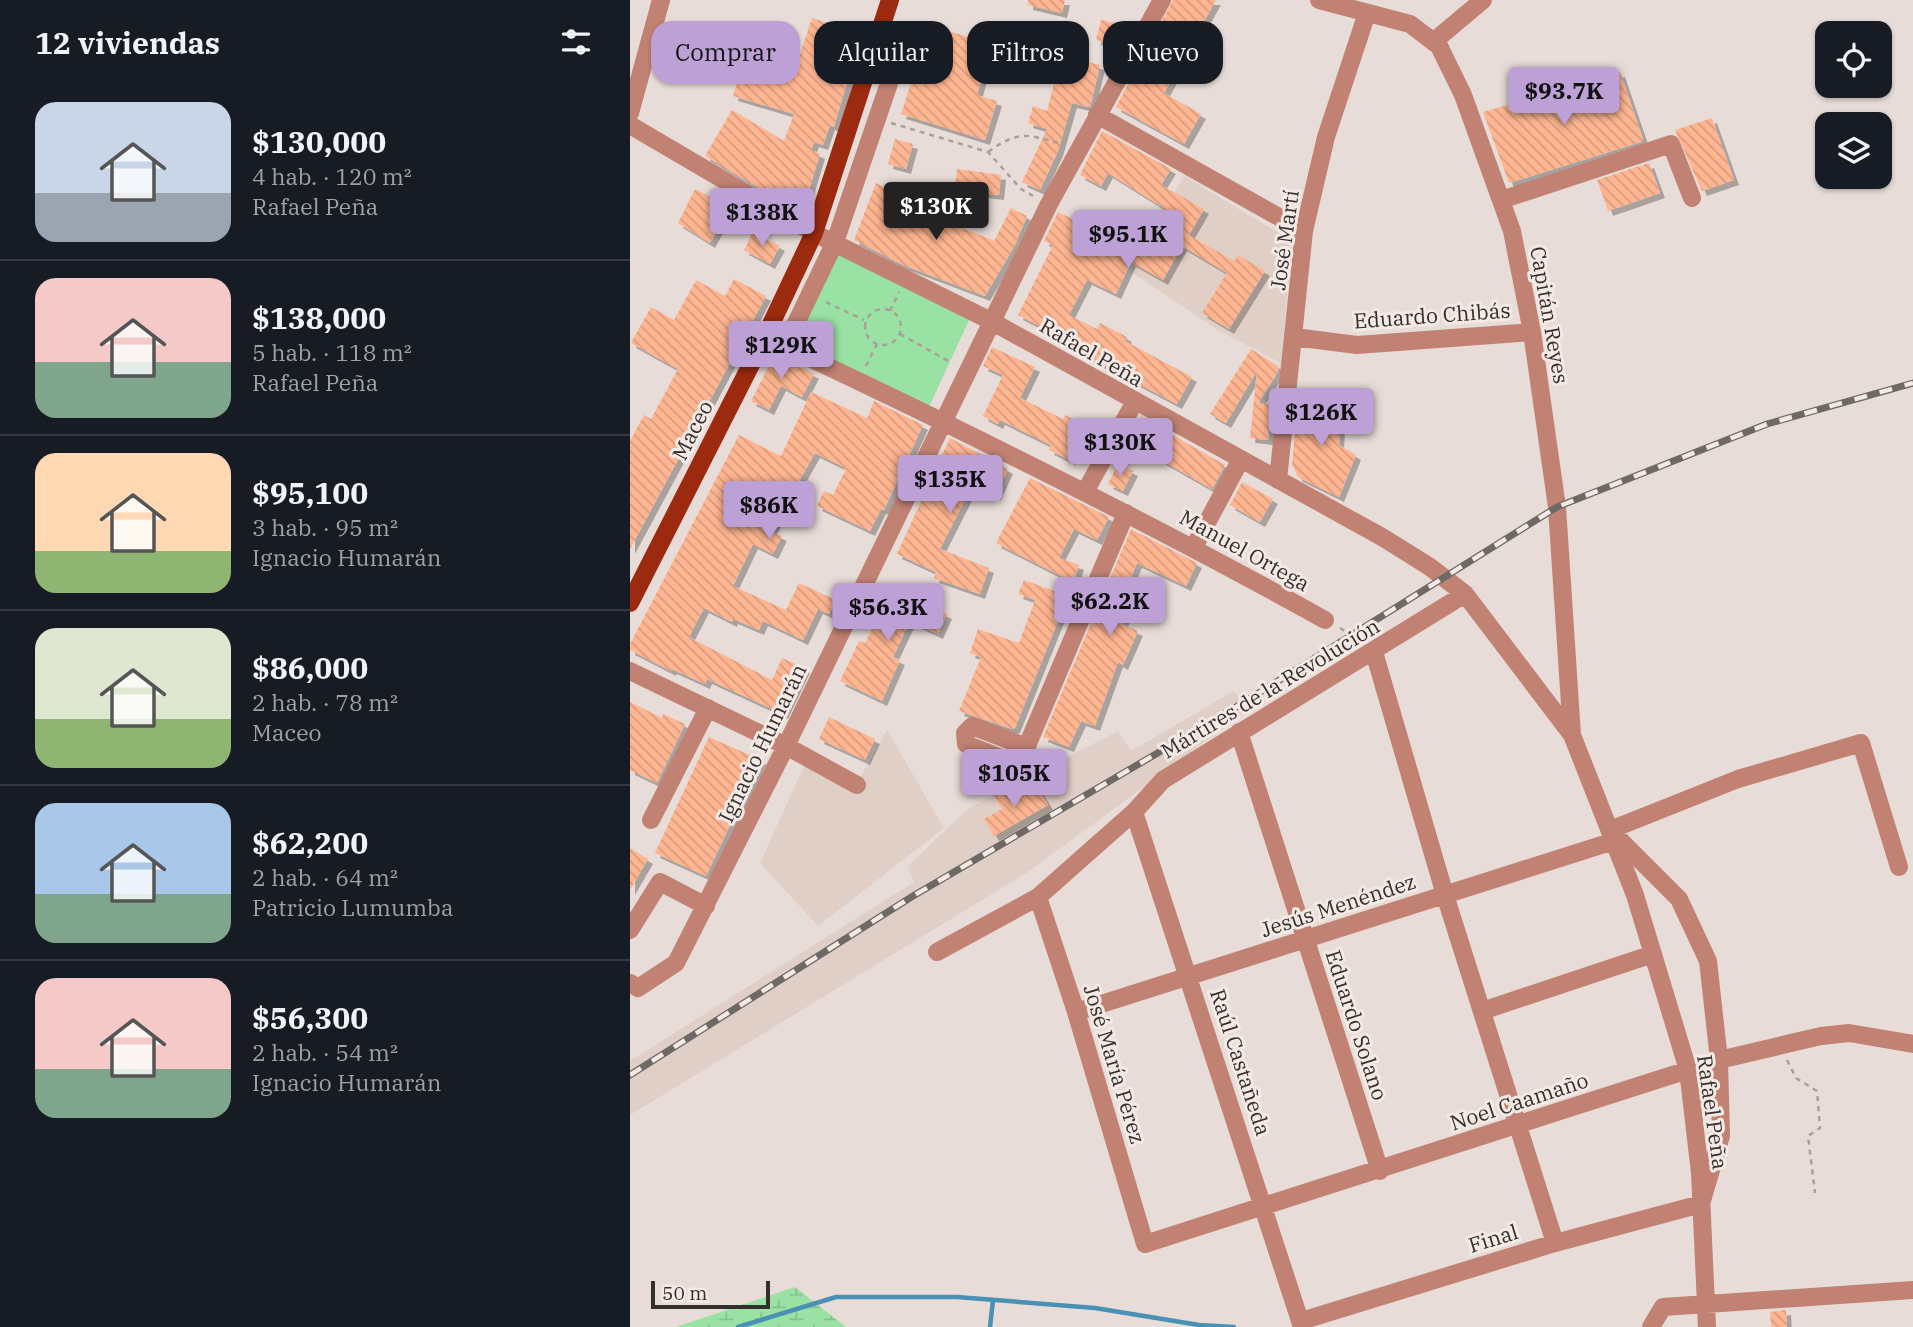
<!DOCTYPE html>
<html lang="es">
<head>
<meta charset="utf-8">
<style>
	body { margin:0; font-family:"IBM Plex Serif",serif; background:#242831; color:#f1f3f6; height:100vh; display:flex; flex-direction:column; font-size:26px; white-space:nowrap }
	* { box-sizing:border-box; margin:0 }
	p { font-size:23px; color:#9ea1a6 }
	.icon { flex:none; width:38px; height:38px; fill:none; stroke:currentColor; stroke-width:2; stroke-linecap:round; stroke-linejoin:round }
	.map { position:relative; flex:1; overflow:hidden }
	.side { display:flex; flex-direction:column; background:#171b24; width:630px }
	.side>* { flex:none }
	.guide { position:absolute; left:21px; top:21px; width:665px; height:63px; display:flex; gap:14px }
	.buttons { position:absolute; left:1185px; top:21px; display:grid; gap:14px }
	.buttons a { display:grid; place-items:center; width:77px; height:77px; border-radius:14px; background:#171b24; box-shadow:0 2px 5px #0004; font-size:35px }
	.scale { position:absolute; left:21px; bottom:18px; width:119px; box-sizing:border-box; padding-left:7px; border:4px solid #332f2d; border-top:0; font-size:19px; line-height:24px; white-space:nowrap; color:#332f2d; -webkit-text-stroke:5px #f4e9e4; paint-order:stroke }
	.price { position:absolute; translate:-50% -60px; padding:0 16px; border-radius:7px; background:#bda1d6; color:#111; font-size:23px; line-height:46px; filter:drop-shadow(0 2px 4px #0008) }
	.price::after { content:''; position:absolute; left:50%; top:42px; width:21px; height:16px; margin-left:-10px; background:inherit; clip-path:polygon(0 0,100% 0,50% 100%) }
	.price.on { background:#222; color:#fff }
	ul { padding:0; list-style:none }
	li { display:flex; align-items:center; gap:21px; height:175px; padding:0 35px }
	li+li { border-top:2px solid #363941 }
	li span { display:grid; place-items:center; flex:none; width:196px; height:140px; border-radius:21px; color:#555 }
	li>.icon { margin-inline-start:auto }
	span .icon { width:84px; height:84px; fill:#fffc; stroke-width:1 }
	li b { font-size:30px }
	h2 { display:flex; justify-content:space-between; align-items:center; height:84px; padding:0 35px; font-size:30px }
	.tag { padding:0 24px; border-radius:21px; background:#171b24; box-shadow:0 2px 5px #0004; font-size:24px; line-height:63px }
	.tag.on { background:#bda1d6; color:#111 }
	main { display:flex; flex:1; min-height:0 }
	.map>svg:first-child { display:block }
	.built { fill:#e0cfc6 }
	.wetland { fill:url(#wetland-marsh) }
	.park { fill:#9ae1a4 }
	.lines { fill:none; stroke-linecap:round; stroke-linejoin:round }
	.stream { stroke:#4990b5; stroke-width:4.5 }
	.building { fill:url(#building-back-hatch); filter:url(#shadow) }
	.path { stroke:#a9a09c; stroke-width:2.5; stroke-dasharray:5 5; stroke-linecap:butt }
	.minor { stroke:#c28273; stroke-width:18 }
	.major { stroke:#9c2a0e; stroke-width:18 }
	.rail-casing { stroke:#6f6966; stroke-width:7 }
	.rail { stroke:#f4e9e4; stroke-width:4.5; stroke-dasharray:13; stroke-linecap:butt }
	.labels { text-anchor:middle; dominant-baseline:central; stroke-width:6; stroke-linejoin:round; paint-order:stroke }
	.street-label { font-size:21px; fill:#332f2d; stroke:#f4e9e4 }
</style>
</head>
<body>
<main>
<section class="side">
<h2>12 viviendas<svg class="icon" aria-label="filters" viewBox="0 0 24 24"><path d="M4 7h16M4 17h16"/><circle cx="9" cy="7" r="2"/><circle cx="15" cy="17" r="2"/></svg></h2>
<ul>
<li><span style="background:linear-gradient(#c9d6e8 65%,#9aa5b1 0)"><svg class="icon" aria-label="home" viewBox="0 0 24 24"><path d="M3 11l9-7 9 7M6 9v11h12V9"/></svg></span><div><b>$130,000</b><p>4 hab. · 120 m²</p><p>Rafael Peña</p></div></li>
<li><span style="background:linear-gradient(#f6c9c9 60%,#7fa58c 0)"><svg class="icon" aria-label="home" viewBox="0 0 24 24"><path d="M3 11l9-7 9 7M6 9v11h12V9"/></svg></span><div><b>$138,000</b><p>5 hab. · 118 m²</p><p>Rafael Peña</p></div></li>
<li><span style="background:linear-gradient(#ffd9b3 70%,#8fb573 0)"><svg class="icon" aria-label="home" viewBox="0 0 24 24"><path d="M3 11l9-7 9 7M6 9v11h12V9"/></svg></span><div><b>$95,100</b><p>3 hab. · 95 m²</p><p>Ignacio Humarán</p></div></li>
<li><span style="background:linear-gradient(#dfe7d0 65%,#8fb573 0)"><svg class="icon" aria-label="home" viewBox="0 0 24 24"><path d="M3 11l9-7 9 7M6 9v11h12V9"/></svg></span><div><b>$86,000</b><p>2 hab. · 78 m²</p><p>Maceo</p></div></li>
<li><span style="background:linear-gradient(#a9c7e8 65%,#7fa58c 0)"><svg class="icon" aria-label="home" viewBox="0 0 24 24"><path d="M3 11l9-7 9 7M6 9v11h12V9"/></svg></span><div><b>$62,200</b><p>2 hab. · 64 m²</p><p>Patricio Lumumba</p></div></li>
<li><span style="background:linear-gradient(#f6c9c9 65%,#7fa58c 0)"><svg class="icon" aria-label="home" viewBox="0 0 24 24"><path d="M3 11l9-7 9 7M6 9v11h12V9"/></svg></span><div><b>$56,300</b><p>2 hab. · 54 m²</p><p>Ignacio Humarán</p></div></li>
</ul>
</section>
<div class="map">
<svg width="1283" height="1327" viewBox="0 0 1283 1327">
	<defs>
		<pattern id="wetland-marsh" width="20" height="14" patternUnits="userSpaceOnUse" patternTransform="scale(1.75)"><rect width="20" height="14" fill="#9ae1a4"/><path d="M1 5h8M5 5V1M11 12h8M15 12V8" fill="none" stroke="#85c18e"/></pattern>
		<pattern id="building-back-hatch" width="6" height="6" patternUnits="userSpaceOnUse" patternTransform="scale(1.75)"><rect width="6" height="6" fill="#feb591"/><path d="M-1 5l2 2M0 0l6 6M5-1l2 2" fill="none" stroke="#da9c7d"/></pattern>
		<filter id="shadow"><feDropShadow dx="5" dy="5" stdDeviation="0" flood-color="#0004"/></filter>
	</defs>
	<rect width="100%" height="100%" fill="#e7dcd7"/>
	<!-- built -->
	<path class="built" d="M554 176 662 241 651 363 589 331 500 271Z
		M604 691 618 710 401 870 0 1115V1061L284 882 278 866 339 808 488 731 501 751Z
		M257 730 314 828 188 926 130 863 180 753 230 778Z"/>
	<!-- wetland -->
	<path class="wetland" d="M165 1287 216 1327H46Z"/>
	<!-- park -->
	<path class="park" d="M209 249 341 316 298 409 166 345Z"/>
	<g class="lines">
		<!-- stream -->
		<path class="stream" d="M108 1327 206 1297H327L465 1308 569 1325 604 1327
			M360 1327 363 1300"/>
	</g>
	<!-- building -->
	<path class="building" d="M398 0H435L432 13 398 5Z
		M543 0H586L534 93 571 114 554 144 486 107Z
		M182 18 231 34 204 127 200 125 193 145 184 142 181 150 190 154 172 213 75 156 102 110 154 141 164 114 103 96 121 39 170 54Z
		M471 20 499 26 493 46 466 40Z
		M294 24 376 48 372 62 357 58 347 95 367 101 355 140 271 114 287 64 282 62Z
		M424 54 470 65 461 104 459 107 442 103 428 151 410 190 392 182 417 129 398 123 403 106 417 111 426 76 419 74Z
		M990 72 1013 139 1011 142 879 183 853 112Z
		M1082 118 1104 180 1072 191 1045 130Z
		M472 131 541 169 531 185 574 209 559 235 604 261 608 255 635 271 599 329 572 313 597 273 552 246 533 280 501 262 486 294 457 280 439 315 467 329 470 323 497 337 495 341 562 377 547 404 429 342 431 337 388 315 423 245 414 241 428 212 512 253 537 210 478 173 471 186 450 175Z
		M265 139 283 144 276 169 258 164Z
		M1019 163 1030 193 978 211 967 180Z
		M327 169 371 175 369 195 325 190Z
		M246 183 284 203 281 209 363 240V243L381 208 397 216 385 245 355 296 273 265 224 240Z
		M65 189 85 199 89 191 104 199 80 243 48 223Z
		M123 232 150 246 140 264 114 250Z
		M104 279 136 296 0 549V441L14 415 21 419 48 369 1 343 21 307 44 320 66 280 95 296Z
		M362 347 405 367 390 398 433 419 435 415 457 426 440 460 419 450 421 445 370 420 368 424 353 416 373 375 353 366Z
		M621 349 648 366V372L628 403 642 404 638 440 620 438 627 371 596 423 580 414Z
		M145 354 184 374 172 397 151 386 139 410 121 401Z
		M181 392 237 418 244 401 293 425 254 510 251 509 240 531 187 506 194 491 203 495 215 471 214 467 185 453 141 531 152 536 143 554 123 544 103 586 156 610 169 583 206 600 199 614 188 609 173 640 133 621 129 630 103 619 102 622 74 608 59 637 142 680 152 658 175 668 153 714 77 679 75 684 42 669 41 671 0 650V644L109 435 151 456Z
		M668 401 711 408 709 445 726 455 709 497 668 477 662 464Z
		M513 418 595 465 582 489 531 460 534 452 517 444 514 450 500 442Z
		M320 438 378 469 366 495 343 484 310 549 359 568 350 594 304 578 306 572 267 554Z
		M488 464 503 471 493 491 478 484Z
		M400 478 479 517 467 540 444 529 429 558 449 565 443 582 366 543Z
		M612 482 643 499 630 522 600 505Z
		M501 529 567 563 556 586 507 563 492 598 502 602 492 624 508 631 493 665 488 662 465 726 451 721 439 747 413 737Z
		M394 580 438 596 385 728 382 729 329 711 351 657 340 653 348 629 389 643 405 600 388 594Z
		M262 589 317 614 308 634 280 621 263 657 270 660 252 701 210 681 229 641 235 643Z
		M0 702 32 718 33 714 55 724 27 783 0 770Z
		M199 717 245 739 235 760 189 739Z
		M79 737 131 760 76 876 25 853Z
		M380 787 387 799 407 787 418 805 364 836 354 819 372 809 364 796Z
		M0 848 18 859 0 890Z
		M1156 1310 1157 1327H1141L1140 1312Z"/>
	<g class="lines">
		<!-- path -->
		<path class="path" d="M261 123 358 152 391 189 403 196
			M358 152C389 130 397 134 432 144
			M196 302 234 320
			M235 327a18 18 0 1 1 36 0a18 18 0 1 1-36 0Z
			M260 311 269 292
			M270 334 322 363
			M236 366 247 344
			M710 628 728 639
			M1157 1060 1166 1078 1187 1091 1190 1128 1178 1136 1185 1193"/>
		<!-- minor -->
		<path class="minor" d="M689 0 780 24 809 46 833 95 882 231 902 332 927 507 942 735
			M803 42 853 0
			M0 113 31 0
			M467 115 674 231
			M0 125 184 233 361 321 752 537 800 567 835 594 942 735 1005 895 1058 1070 1070 1173 1077 1327
			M871 200 1041 144 1062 198
			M135 337C325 426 512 518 695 620
			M664 337 727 345 902 332
			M155 346 205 242 270 51 252 29
			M648 480 674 231 696 137 737 13
			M455 492 504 403
			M564 547 611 459
			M744 652 815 895 925 1243
			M0 671 156 746 227 785
			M609 732 750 1171
			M397 747 342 726 335 733 336 744 381 762 391 760 496 513
			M504 812 672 1327
			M21 820 78 708
			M408 897 446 1012 515 1244 1089 1060 1191 1036 1219 1033 1283 1044
			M0 930 30 882 76 906
			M307 952 408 897 504 812 533 780 835 594
			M0 983 8 988 46 963 156 746 419 204 532 0
			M852 1011 1023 954
			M446 1012 984 841
			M671 1321 925 1243 1071 1204 1091 1136 1089 1060 1078 961 1049 899 980 830 1108 779 1231 743 1269 867
			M1021 1327 1033 1307 1283 1290"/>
		<!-- major -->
		<path class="major" d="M0 603 135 337 184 233 260 0"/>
		<!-- rail casing -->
		<g class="rail-casing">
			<path id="rail" d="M0 1075 283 896 603 709 927 507 1137 424 1283 383"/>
		</g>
		<!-- rail -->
		<use href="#rail" class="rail"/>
	</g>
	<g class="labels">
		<!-- street labels -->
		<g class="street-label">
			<text transform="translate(654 240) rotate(-82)">José Martí</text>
			<text transform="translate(802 315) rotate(-4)">Eduardo Chibás</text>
			<text transform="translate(920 315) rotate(80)">Capitán Reyes</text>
			<text transform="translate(462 352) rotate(30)">Rafael Peña</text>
			<text transform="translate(62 430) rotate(-63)">Maceo</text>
			<text transform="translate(615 550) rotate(29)">Manuel Ortega</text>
			<text transform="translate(640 688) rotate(-31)">Mártires de la Revolución</text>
			<text transform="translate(132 743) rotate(-64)">Ignacio Humarán</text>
			<text transform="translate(708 905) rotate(-18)">Jesús Menéndez</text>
			<text transform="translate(727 1025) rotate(72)">Eduardo Solano</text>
			<text transform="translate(611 1062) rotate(72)">Raúl Castañeda</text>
			<text transform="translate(485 1064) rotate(73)">José María Pérez</text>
			<text transform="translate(889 1101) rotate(-18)">Noel Caamaño</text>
			<text transform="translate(1083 1112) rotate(82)">Rafael Peña</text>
			<text transform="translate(863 1238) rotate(-17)">Final</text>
		</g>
	</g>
</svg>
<div class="buttons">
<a><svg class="icon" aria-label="locate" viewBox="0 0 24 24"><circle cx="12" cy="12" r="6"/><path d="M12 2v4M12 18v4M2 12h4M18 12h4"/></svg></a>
<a><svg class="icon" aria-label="layers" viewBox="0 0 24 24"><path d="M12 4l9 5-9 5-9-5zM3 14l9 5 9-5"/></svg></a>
</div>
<div class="scale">50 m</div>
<b class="price" style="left:934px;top:127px">$93.7K</b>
<b class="price on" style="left:306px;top:242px">$130K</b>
<b class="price" style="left:132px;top:248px">$138K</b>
<b class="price" style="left:498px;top:270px">$95.1K</b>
<b class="price" style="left:151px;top:381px">$129K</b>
<b class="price" style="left:691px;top:448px">$126K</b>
<b class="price" style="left:490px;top:478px">$130K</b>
<b class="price" style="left:320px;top:515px">$135K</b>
<b class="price" style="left:139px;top:541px">$86K</b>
<b class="price" style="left:480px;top:637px">$62.2K</b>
<b class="price" style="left:258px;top:643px">$56.3K</b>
<b class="price" style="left:384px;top:809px">$105K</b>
<div class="guide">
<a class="tag on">Comprar</a>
<a class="tag">Alquilar</a>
<a class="tag">Filtros</a>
<a class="tag">Nuevo</a>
</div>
</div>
</main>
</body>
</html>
